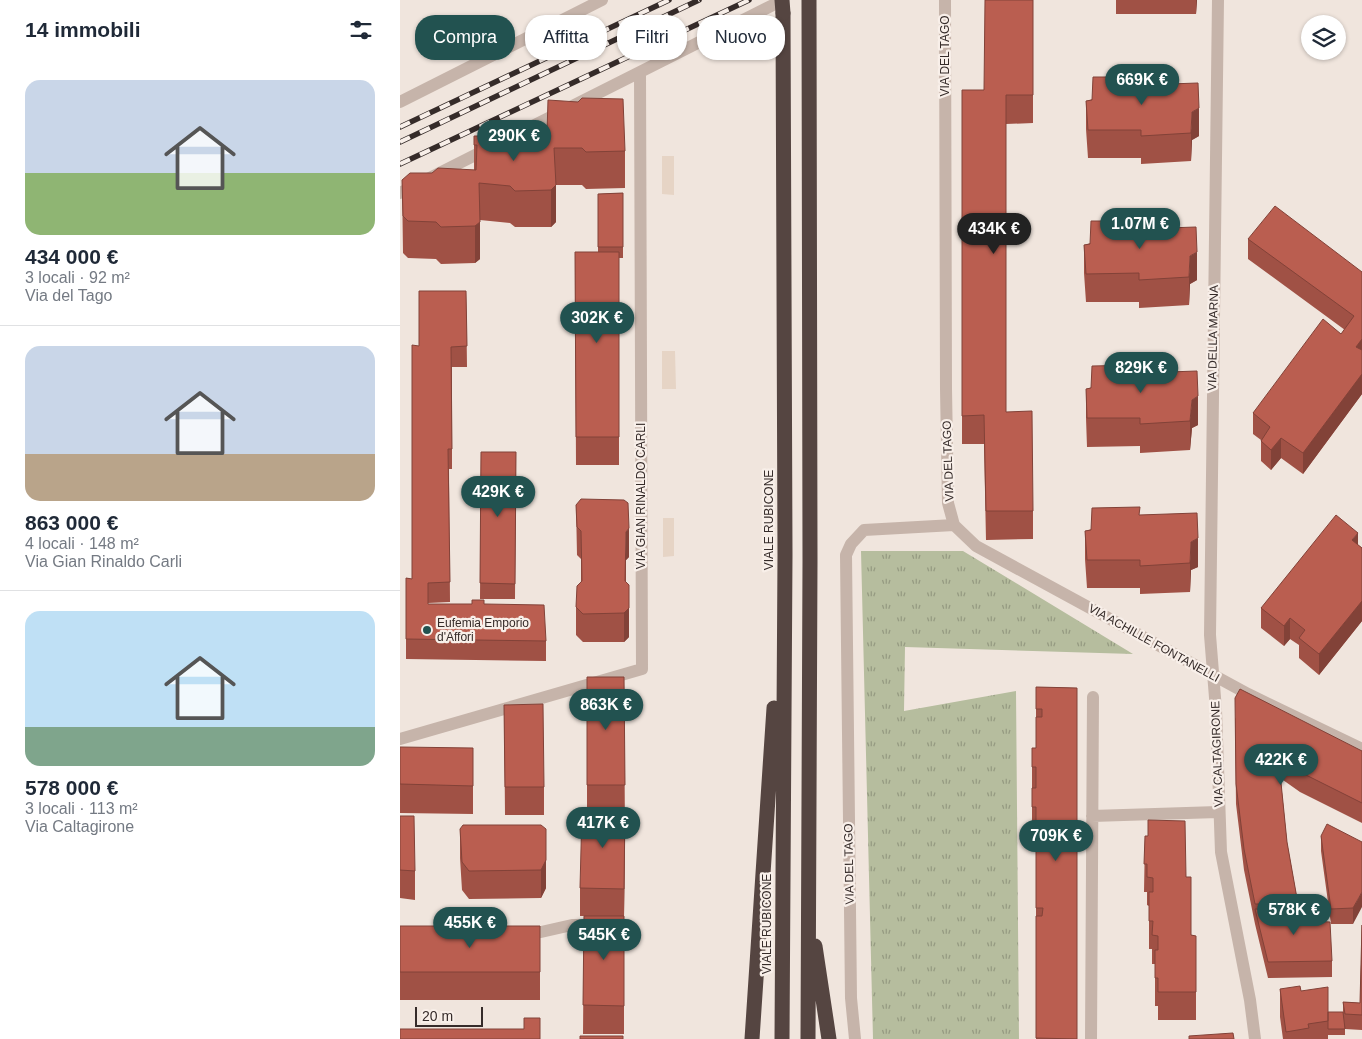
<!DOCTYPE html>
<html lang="it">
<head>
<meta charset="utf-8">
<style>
	body { margin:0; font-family:Helvetica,sans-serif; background:#f6f6f7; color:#1f2937; height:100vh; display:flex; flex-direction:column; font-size:19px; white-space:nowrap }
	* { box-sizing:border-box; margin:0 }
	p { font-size:16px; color:#747a83 }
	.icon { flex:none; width:28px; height:28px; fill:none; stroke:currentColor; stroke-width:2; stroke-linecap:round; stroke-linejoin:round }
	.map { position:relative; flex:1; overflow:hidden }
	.details { display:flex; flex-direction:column; background:#fff; width:400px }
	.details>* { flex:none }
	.banner { position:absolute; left:15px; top:15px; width:475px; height:45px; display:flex; gap:10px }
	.buttons { position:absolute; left:901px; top:15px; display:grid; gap:10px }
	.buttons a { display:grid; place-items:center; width:45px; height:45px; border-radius:50%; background:#fff; box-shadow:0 1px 4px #0004; font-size:25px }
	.scale { position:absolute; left:15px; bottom:12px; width:68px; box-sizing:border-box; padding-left:5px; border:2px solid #352b29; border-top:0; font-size:14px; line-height:18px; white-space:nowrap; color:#352b29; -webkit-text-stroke:4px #f8efe9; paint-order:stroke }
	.price { position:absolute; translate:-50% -42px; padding:0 11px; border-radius:18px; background:#225250; color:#fff; font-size:16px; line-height:32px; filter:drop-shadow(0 1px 2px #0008) }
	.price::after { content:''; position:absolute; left:50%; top:30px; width:15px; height:11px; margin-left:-8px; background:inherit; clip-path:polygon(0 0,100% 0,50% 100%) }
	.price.current { background:#222; color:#fff }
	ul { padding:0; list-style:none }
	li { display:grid; align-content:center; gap:10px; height:265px; padding:0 25px }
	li+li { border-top:1px solid #e0e1e3 }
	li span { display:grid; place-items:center; height:155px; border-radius:15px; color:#555 }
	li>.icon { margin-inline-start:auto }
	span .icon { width:90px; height:90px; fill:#fffc; stroke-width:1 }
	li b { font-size:21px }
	h2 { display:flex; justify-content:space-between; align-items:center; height:60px; padding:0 25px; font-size:21px }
	.chip { padding:0 18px; border-radius:20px; background:#fff; box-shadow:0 1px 4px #0004; font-size:18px; line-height:45px }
	.chip.current { background:#225250; color:#fff }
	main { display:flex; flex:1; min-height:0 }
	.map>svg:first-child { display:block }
	.grass { fill:url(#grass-tufts) }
	.plaza { fill:#e6d4c5 }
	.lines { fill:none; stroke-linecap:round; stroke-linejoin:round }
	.minor { stroke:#c6b4aa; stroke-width:12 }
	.highway { stroke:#554541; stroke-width:15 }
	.rail-casing { stroke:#352b29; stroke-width:5.5 }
	.rail { stroke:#f8efe9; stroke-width:4; stroke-dasharray:11; stroke-linecap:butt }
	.highway-bridge { stroke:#554541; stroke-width:15 }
	.wall { fill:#a05145 }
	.shaded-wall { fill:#824238 }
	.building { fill:#ba5e50; stroke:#824238 }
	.poi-dot { fill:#225250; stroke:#f8efe9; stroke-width:2 }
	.labels { text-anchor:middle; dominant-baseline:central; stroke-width:4.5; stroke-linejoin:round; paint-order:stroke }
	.street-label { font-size:12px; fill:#352b29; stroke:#f8efe9 }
	.poi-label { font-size:12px; fill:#352b29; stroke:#f8efe9; text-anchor:start }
</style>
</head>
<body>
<main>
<section class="details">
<h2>14 immobili<svg class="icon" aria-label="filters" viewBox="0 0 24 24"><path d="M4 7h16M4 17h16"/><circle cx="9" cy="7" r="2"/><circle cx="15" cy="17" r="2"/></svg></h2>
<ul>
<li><span style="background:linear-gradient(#c9d6e8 60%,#8fb573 0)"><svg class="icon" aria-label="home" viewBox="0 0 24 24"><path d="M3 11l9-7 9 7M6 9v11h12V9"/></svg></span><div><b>434 000 €</b><p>3 locali · 92 m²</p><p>Via del Tago</p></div></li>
<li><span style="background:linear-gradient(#c9d6e8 70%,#b9a48a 0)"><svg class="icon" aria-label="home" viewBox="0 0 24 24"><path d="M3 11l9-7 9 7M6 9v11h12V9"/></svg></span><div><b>863 000 €</b><p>4 locali · 148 m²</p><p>Via Gian Rinaldo Carli</p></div></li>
<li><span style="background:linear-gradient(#bfe0f5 75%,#7fa58c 0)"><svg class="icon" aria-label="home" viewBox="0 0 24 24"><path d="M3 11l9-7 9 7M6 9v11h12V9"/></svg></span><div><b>578 000 €</b><p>3 locali · 113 m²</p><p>Via Caltagirone</p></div></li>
</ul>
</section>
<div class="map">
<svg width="962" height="1039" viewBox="0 0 962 1039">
	<defs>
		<pattern id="grass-tufts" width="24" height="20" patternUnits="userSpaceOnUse" patternTransform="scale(1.25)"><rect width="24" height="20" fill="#b6bd9e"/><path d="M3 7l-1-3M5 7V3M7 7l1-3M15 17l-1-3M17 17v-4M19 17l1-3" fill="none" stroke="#959a81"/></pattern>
	</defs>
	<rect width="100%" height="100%" fill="#f0e5dd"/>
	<!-- grass -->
	<path class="grass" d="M461 551H563L733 654 505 647 504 711 616 691 619 1039H473Z"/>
	<!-- plaza -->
	<path class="plaza" d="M262 156H274V195L262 194Z
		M262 351H275L276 389H262Z
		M263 518H274V556L263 557Z"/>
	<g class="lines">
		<!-- minor -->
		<path class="minor" d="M545 0 546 389 548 503 554 525
			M818 0 810 635 816 710 821 852 850 1000 855 1039
			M0 102 202 0
			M0 193 383 0
			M554 525 576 546 848 694 962 749
			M0 739 242 669 240 72
			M692 816 818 812
			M124 932H141L172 925H228
			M455 1039 451 998 446 555 451 544 464 530 554 525
			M691 1039 693 697"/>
		<!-- highway -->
		<path class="highway" d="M415 946 429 1039
			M352 1039 374 708
			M382 1039 385 555 383 13
			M408 1039 410 561 409 0"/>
		<!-- rail casing -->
		<g class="rail-casing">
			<path id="rail" d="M0 127 269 0
				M0 142 299 0
				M0 164 349 0"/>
		</g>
		<!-- rail -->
		<use href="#rail" class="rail"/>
		<!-- highway-bridge -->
		<path class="highway-bridge" d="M382 0 383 13"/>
	</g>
	<!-- wall -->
	<path class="wall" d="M633 0V123L606 124V412L633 511V539L586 540 584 444H562V90H584Z
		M716 0H797L796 14H716Z
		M741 85 799 136 792 140 791 161 741 164V158H688L686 129V101Z
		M74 136 225 151V188L186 189 182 185H156V222L151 227H115L110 223 80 220V259L75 263 41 264 36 259 8 258 3 253 2 180 32 173 74 170Z
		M223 193V258H219V465H176L175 252H198V194Z
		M739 229 797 280 790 284 789 305 739 308V302H686L684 273V245Z
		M848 239 962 272V394L903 474 881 458 871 470 861 461V440L853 434V413L941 334 945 330 848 259Z
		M66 291 67 367H52V469H49L50 602 28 603V604H84L146 641V661L6 659V578L12 579 19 346Z
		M740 373 798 425 792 428 790 450 740 453V446L687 447 686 418V389Z
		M81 452H116L115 599H80Z
		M176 505 229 557 226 560V582L229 614V637L224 642H183L176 635V607L181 581V559L177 555Z
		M740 515 798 567 791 570 790 592 740 594V588H687L685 559V531Z
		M958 545 962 548V621L919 675 899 658V645L890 639 884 646 861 628V608Z
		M187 677H224L225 839 224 916V1034H183L184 916H180V888L187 810Z
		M636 687 677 688V1039H636V835H632V748H636Z
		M104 705 144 787V815H105Z
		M835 718 962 751V823L900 792 883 780 881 782 887 842 898 904V910L910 921 932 961V977L868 978 855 924 844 870 836 804Z
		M0 747 73 777V814L0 813Z
		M0 816 15 871V900L0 898Z
		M141 825 146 888 141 898 69 899 62 890 60 858V829Z
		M745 836 786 877 791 935 796 936V1020H758V1006H755V964H752V949H749V906L747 905V892H744Z
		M921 836 962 842 953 924H931L921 851Z
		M962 925V1030L945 1029V1035H928V1033V1039H883L880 1017V989L901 991 928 1012H943V1002L960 1003Z
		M0 926H140V1000H0Z"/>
	<!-- shaded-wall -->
	<path class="shaded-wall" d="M796 0H797L796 14Z
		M799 108V136L792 140 791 161V133L792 112Z
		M156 185V222L151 227V190Z
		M80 222V259L75 263V226Z
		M797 252V280L790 284 789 305V277L790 256Z
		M962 339V359L956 347Z
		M962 374V394L903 474V453Z
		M798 396V425L792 428 790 450V421L792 400Z
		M881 438V458L871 470V450Z
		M229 528V557L226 560 225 609 226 532Z
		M958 533V553L952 540Z
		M798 538V567L791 570 790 592V563L791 542Z
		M229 585V637L224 642V613Z
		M962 601V621L919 675V654Z
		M890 618V639L884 646V626Z
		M883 760V780L879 784V763Z
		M225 810V839L224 917V889Z
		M146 858V888L141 898V870Z
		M962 892V907L953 924V908Z"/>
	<!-- building -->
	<path class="building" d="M585 0H633V95H606V412L632 411 633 511H586L584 415 562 416V90H584Z
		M693 77H741L740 85 798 83 799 108 792 112 791 133 741 136V130H688L686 101 692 100Z
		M182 98 223 99 225 151 186 152 182 148H154L156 185 151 190 115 191 110 186 79 183 80 222 75 226 41 227 36 222 8 221 3 216 2 180 10 173H32L38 168 76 170 77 145H74V136H106L109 132 147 133 148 100 178 102Z
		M223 193V247H198V194Z
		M875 206 962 272V339L956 347 962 350V374L903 453 881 438 871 450 861 441 870 427 853 413 923 319 941 334 954 316 848 239Z
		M691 221H739L738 229 796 227 797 252 790 256 789 277 739 280V273L686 274 684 245 690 244Z
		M175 252H219V437H176Z
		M19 291H66L67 346 51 347 52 449H48L50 582 28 583V604H72V600H84V604L144 605 146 641 6 639V578L12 579V345L19 346Z
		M740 365V373L797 371 798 396 792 400 790 421 740 424V418H687L686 389 691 388 692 366Z
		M81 452H116L115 584 80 583Z
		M181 499 224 500 228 503 229 528 226 532 225 581 229 585V608L224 613 183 614 176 607 177 586 182 581 181 531 177 527 176 505Z
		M740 507 739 515 797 513 798 538 791 542 790 563 740 566V560H687L685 531 691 530 692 508Z
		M936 515 958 533 952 540 962 548V601L919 654 899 638 905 630 890 618 884 626 861 608Z
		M187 677H224L225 785H187Z
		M636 687 677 688V1039L636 1038V916H642L643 908H636V807H632V788H636V767H632V748H636V717H642V709H636Z
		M840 689 962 751V803L900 772 883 760 879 763 887 842 898 904H855L844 849 836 784 835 698Z
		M143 704 144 787H105L104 705Z
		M0 747 73 748V786L0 784Z
		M182 810H225L224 889 180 888Z
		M0 816H14L15 871 0 870Z
		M748 820 785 821 786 877H791V935L796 936V992H758V978H755V950H758V936L752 935 753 921H749V892H753V878L747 877V864H744L745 836H748Z
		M927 824 962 842V892L953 908 931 909 921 836Z
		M63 825H141L146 829V860L141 870 69 871 62 862 60 829Z
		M855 909 910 911V921L930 922 932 961 868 962Z
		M184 916H224V1006L183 1005Z
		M962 925V1015L945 1014 943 1002 960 1003Z
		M0 926H140V972H0Z
		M900 986 901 991 928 987V1021L908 1024 909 1028 886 1032 880 989Z
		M928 1012H943L945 1029H928Z
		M124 1018H140V1039H0V1029H124Z
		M833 1033 834 1039H789V1036Z
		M180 1036H223V1039H180Z"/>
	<!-- markers -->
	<circle class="poi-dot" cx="27" cy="630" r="5"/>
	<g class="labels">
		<!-- street labels -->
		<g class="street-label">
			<text transform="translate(545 56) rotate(-90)">VIA DEL TAGO</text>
			<text transform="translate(813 338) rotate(-89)">VIA DELLA MARNA</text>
			<text transform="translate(548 461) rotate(-92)">VIA DEL TAGO</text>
			<text transform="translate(241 496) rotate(-90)">VIA GIAN RINALDO CARLI</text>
			<text transform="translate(369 520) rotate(-90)">VIALE RUBICONE</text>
			<text transform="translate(754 643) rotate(29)">VIA ACHILLE FONTANELLI</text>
			<text transform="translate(817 754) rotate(-92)">VIA CALTAGIRONE</text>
			<text transform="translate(449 864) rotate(-91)">VIA DEL TAGO</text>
			<text transform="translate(367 924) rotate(-90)">VIALE RUBICONE</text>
		</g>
		<!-- poi labels -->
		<g class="poi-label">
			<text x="37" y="623">Eufemia Emporio<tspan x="37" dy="14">d'Affori</tspan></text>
		</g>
	</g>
</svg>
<div class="buttons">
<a><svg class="icon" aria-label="layers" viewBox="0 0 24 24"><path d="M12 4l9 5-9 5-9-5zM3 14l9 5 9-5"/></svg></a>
</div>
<div class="scale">20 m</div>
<b class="price" style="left:742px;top:106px">669K €</b>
<b class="price" style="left:114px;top:162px">290K €</b>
<b class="price" style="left:740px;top:250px">1.07M €</b>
<b class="price current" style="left:594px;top:255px">434K €</b>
<b class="price" style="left:197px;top:344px">302K €</b>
<b class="price" style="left:741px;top:394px">829K €</b>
<b class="price" style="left:98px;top:518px">429K €</b>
<b class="price" style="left:206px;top:731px">863K €</b>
<b class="price" style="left:881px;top:786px">422K €</b>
<b class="price" style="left:203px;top:849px">417K €</b>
<b class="price" style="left:656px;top:862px">709K €</b>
<b class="price" style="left:894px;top:936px">578K €</b>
<b class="price" style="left:70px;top:949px">455K €</b>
<b class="price" style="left:204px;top:961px">545K €</b>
<div class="banner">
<a class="chip current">Compra</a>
<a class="chip">Affitta</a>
<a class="chip">Filtri</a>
<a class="chip">Nuovo</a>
</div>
</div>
</main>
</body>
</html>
